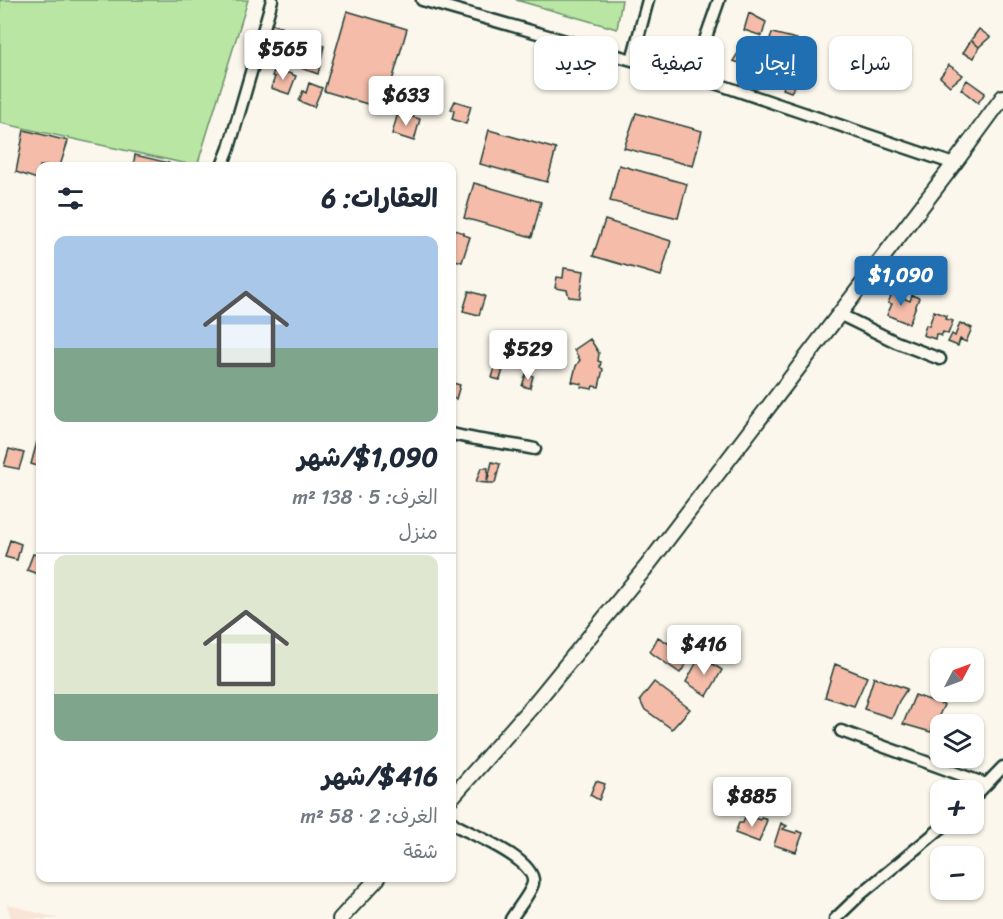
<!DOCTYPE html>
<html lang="ar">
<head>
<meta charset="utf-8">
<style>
	body { margin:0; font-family:Sriracha,"Playpen Sans Arabic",sans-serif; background:#f2f2f3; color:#1f2937; direction:rtl; height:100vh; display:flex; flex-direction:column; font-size:22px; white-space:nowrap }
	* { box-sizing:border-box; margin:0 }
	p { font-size:20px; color:#747a83 }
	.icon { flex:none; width:33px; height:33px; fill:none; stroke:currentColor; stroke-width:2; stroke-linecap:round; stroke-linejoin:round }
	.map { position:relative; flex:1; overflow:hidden; direction:ltr }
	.sheet { position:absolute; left:36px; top:162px; width:420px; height:720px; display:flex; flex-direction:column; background:#fff; border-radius:12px; box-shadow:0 2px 4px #0004; direction:rtl }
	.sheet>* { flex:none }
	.top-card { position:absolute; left:474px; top:36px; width:438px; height:54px; direction:rtl; display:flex; gap:12px }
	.needle { width:39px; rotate:49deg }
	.tools { position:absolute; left:930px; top:648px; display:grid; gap:12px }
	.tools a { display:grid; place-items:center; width:54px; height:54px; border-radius:12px; background:#fff; box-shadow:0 2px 4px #0004; font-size:30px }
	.price { position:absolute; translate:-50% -51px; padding:0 14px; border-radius:6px; background:#fff; color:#222; font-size:20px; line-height:39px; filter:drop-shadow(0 2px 3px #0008) }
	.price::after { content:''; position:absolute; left:50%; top:36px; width:18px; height:14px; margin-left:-9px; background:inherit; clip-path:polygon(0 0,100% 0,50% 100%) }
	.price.selected { background:#1f6fb2; color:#fff }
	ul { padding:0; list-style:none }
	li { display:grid; align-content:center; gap:12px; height:318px; padding:0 18px }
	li+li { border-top:2px solid #e0e1e3 }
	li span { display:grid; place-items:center; height:186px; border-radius:12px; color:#555 }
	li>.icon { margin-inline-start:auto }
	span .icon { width:108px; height:108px; fill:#fffc; stroke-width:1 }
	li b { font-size:26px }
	h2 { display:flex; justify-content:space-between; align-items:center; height:72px; padding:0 18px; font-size:26px }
	.tag { padding:0 21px; border-radius:12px; background:#fff; box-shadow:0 2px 4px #0004; font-size:21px; line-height:54px }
	.tag.selected { background:#1f6fb2; color:#fff }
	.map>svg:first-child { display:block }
	.built { fill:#f9e5d8 }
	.green { fill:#b9e6a3; stroke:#6c926c; stroke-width:1.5 }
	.building { fill:#f4bca9; stroke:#1f3d34; stroke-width:1.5 }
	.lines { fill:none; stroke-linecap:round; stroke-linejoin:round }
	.minor-casing { stroke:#1f3d34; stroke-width:15 }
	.tertiary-casing { stroke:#1f3d34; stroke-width:18 }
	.minor { stroke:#fbf7ec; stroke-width:10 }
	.tertiary { stroke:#fbf7ec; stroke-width:14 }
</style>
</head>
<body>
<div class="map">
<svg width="1003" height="919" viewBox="0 0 1003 919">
	<rect width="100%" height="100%" fill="#fbf7ec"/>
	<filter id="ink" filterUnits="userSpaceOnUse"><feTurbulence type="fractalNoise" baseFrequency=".0167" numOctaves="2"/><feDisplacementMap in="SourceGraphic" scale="12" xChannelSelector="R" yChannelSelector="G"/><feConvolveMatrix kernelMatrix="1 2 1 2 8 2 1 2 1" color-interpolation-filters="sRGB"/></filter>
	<g filter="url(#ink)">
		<!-- built -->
		<path class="built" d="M7 904 59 919H11Z"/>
		<!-- green -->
		<path class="green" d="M0 0H248L197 166 0 123Z
			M516 0H622L617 29Z"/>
		<!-- building -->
		<path class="building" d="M347 11 407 29 384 109 324 91Z
			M749 13 766 22 762 36 744 30Z
			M271 23 324 46 318 74 264 55Z
			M979 29 990 37 979 47 971 40Z
			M772 33 797 39 794 53 768 44Z
			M971 40 979 47 974 58 963 53Z
			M745 42 756 51 750 66 733 61Z
			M768 44 785 57 779 74 760 67Z
			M949 65 963 75 950 86 940 77Z
			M275 68 296 76 289 94 271 88 275 77 272 76Z
			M788 75 799 80 791 92 783 89Z
			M967 80 985 93 978 103 961 89Z
			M309 83 322 88 314 107 299 101 303 91 306 93Z
			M455 101 471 106 466 124 452 119 454 111 451 109Z
			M398 113 420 119 414 141 392 134Z
			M636 113 702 131 693 166 624 148Z
			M24 130 68 141 60 166H40V180L16 172Z
			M489 130 556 149 547 182 480 164Z
			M135 155 169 163V166H133Z
			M619 165 687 184 678 218 610 201Z
			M474 183 541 202 532 237 464 218Z
			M605 220 671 241 661 276 593 256Z
			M452 229 464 233V235L470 237 462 262 452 259Z
			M564 268 584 271 580 298 569 297 567 290 555 288 557 277 563 278Z
			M887 287 894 290 893 294 910 301 912 295 919 298 909 324 887 315 892 304 888 303 891 296 884 293Z
			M469 291 485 296 479 315 463 311Z
			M934 311 947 316 946 319 953 321 948 334 943 332 941 336 936 334 935 339 923 335 926 325 929 326Z
			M960 323 972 328 966 342 960 339 958 346 948 342 952 334 955 336Z
			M590 339 599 353 598 361 601 362 600 367 603 369 599 387 593 386 592 389 581 387 582 384 572 382 576 366 580 360 574 350Z
			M495 367 503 369 500 380 492 378Z
			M526 374 533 376 530 388 522 386Z
			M453 383 460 385 456 399 452 398Z
			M37 442 40 443V467L31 464Z
			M9 449 24 453 19 469 4 466Z
			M492 462 500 464 495 483H487Z
			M481 468H488L487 483 476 482Z
			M10 540 21 544 17 560 5 557Z
			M33 554 40 556V575L27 570Z
			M658 637 691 657 680 673 650 652Z
			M700 656 722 670 707 696 686 682Z
			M835 664 867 677 854 706 825 697Z
			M874 677 907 689 899 701 892 718 864 709Z
			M654 682 690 709 672 729 644 709 640 700Z
			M915 695 944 705 931 732 903 724Z
			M596 781 605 784 599 800 590 795Z
			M746 815 760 820 762 817 767 820 759 842 735 833 739 823H743Z
			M781 823 787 826 783 829 796 833 797 831 803 833 796 852 774 845Z"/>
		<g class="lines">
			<!-- minor casing -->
			<g class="minor-casing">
				<path id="minor" d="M422 0 632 60 694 76 954 164
					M632 60 648 0
					M694 76 706 37 719 0
					M222 166 229 148 272 0
					M839 314 896 342 940 359
					M452 434C479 441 507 443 535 449
					M841 731 986 784
					M974 797 1003 767
					M452 822 457 826C474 835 536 860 533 883 531 893 517 909 511 919
					M835 919 861 894 946 824"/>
			</g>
			<!-- tertiary casing -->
			<g class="tertiary-casing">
				<path id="tertiary" d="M452 797 536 702 647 566 954 164 1003 97
					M340 919 378 878"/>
			</g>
			<!-- minor -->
			<use href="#minor" class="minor"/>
			<!-- tertiary -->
			<use href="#tertiary" class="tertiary"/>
		</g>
	</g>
</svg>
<div class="tools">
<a><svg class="needle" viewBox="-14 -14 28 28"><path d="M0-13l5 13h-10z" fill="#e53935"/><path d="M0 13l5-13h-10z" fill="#747a83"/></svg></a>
<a><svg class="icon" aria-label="layers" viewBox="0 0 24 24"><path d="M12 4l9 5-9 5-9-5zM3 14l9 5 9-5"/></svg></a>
<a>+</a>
<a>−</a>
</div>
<b class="price" style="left:283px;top:81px">$565</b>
<b class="price" style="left:406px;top:127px">$633</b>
<b class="price selected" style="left:901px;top:307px">$1,090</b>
<b class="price" style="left:528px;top:381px">$529</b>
<b class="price" style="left:704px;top:676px">$416</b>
<b class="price" style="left:752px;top:828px">$885</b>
<div class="top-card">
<a class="tag">شراء</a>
<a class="tag selected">إيجار</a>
<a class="tag">تصفية</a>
<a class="tag">جديد</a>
</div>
<section class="sheet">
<h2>العقارات: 6<svg class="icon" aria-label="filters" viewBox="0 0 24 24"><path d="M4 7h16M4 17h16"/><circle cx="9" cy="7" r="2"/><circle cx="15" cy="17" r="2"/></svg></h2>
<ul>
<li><span style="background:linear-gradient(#a9c7e8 60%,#7fa58c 0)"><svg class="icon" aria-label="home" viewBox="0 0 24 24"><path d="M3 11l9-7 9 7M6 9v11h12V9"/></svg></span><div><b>$1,090/شهر</b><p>الغرف: 5 · 138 m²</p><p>منزل</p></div></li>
<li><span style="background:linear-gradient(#dfe7d0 75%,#7fa58c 0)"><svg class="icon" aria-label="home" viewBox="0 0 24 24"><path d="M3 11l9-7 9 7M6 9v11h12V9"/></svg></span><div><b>$416/شهر</b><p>الغرف: 2 · 58 m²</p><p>شقة</p></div></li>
</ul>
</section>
</div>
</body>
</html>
